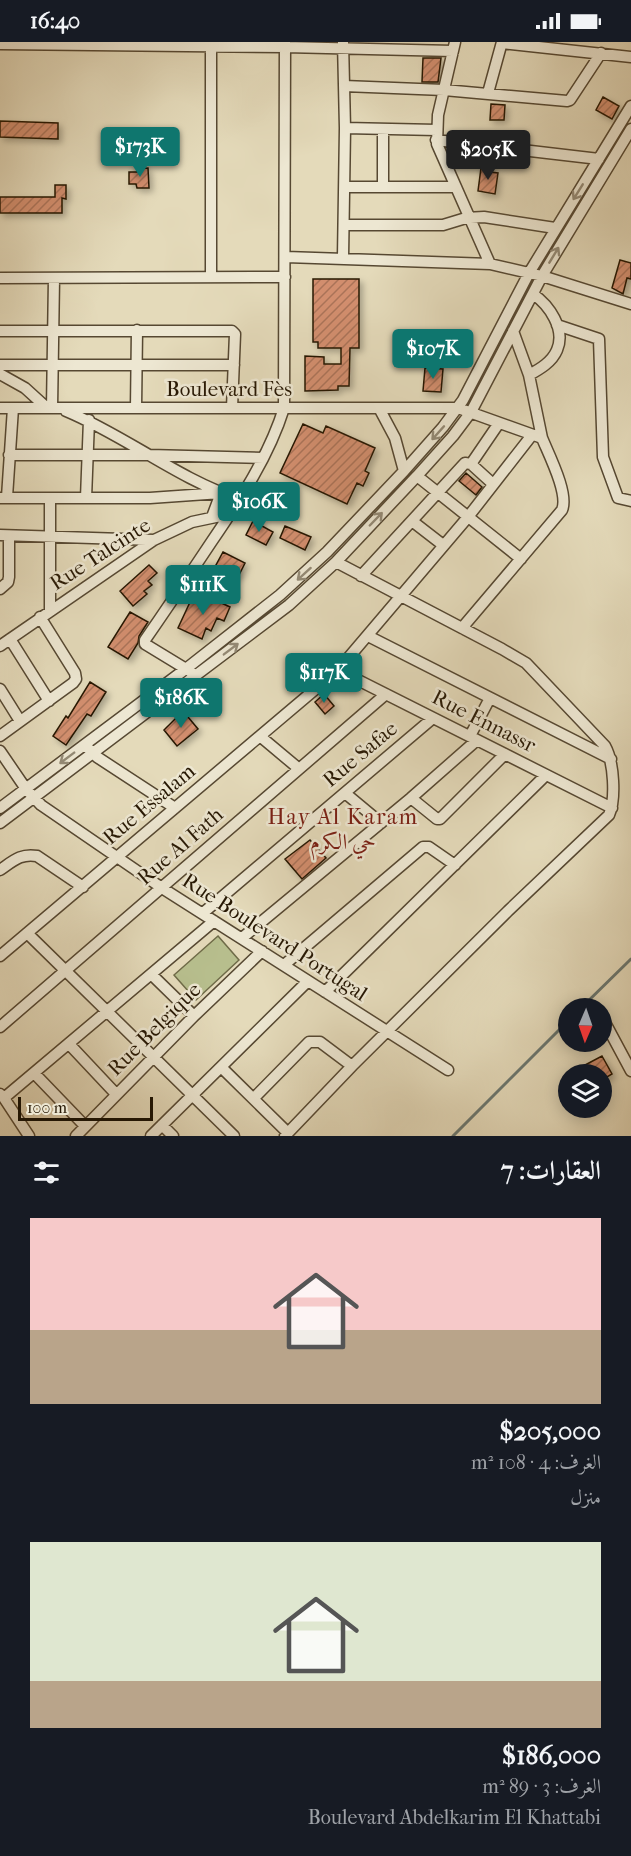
<!DOCTYPE html>
<html lang="ar">
<head>
<meta charset="utf-8">
<style>
	body { margin:0; font-family:"IM FELL French Canon",Amiri,serif; background:#242831; color:#f1f3f6; direction:rtl; height:100vh; display:flex; flex-direction:column; font-size:22px; white-space:nowrap }
	* { box-sizing:border-box; margin:0 }
	p { font-size:20px; color:#9ea1a6 }
	.icon { flex:none; width:33px; height:33px; fill:none; stroke:currentColor; stroke-width:2; stroke-linecap:round; stroke-linejoin:round }
	.map { position:relative; height:1094px; overflow:hidden; direction:ltr }
	.side { display:flex; flex-direction:column; background:#171b24; flex:1 }
	.side>* { flex:none }
	.needle { width:39px; rotate:182deg }
	.fabs { position:absolute; left:558px; top:956px; display:grid; gap:12px }
	.fabs a { display:grid; place-items:center; width:54px; height:54px; border-radius:50%; background:#171b24; box-shadow:0 3px 15px #0003; font-size:30px }
	.scale { position:absolute; left:18px; bottom:15px; width:135px; box-sizing:border-box; padding-left:6px; border:3px solid #271804; border-top:0; font-size:16px; line-height:21px; white-space:nowrap; color:#271804; -webkit-text-stroke:4px #ede7d2; paint-order:stroke }
	.price { position:absolute; translate:-50% -51px; padding:0 14px; border-radius:6px; background:#0f766e; color:#fff; font-size:20px; line-height:39px; filter:drop-shadow(0 2px 3px #0008) }
	.price::after { content:''; position:absolute; left:50%; top:36px; width:18px; height:14px; margin-left:-9px; background:inherit; clip-path:polygon(0 0,100% 0,50% 100%) }
	.price.selected { background:#222; color:#fff }
	ul { padding:0; list-style:none }
	li { display:grid; align-content:center; gap:12px; height:318px; padding:0 30px }
	li span { display:grid; place-items:center; height:186px; border-radius:0px; color:#555 }
	li>.icon { margin-inline-start:auto }
	span .icon { width:108px; height:108px; fill:#fffc; stroke-width:1 }
	li b { font-size:26px }
	h2 { display:flex; justify-content:space-between; align-items:center; height:72px; padding:0 30px; font-size:26px }
	.status { display:flex; justify-content:space-between; align-items:center; height:42px; padding:0 30px; background:#171b24; direction:ltr }
	.status svg { height:16px; fill:currentColor }
	.map>svg:first-child { display:block }
	.green { fill:#b7be8d; stroke:#6f6b48; stroke-width:1.5 }
	.lines { fill:none; stroke-linecap:round; stroke-linejoin:round }
	.stream { stroke:#6b7871; stroke-width:3 }
	.building { fill:url(#building-hatch); stroke:#271804; stroke-width:1.5; filter:url(#shadow) }
	.minor-casing { stroke:#564832; stroke-width:13 }
	.minor { stroke:#ede7d2; stroke-width:10 }
	.oneway { stroke:#948a75 }
	.labels { text-anchor:middle; dominant-baseline:central; stroke-width:5; stroke-linejoin:round; paint-order:stroke }
	.street-label { font-size:21px; fill:#271804; stroke:#ede7d2 }
	.neighbourhood-label { font-size:22px; letter-spacing:1.5px; fill:#7a1f14; stroke:#ede7d2 }
</style>
</head>
<body>
<div class="status"><b>16:40</b><svg viewBox="0 0 49 12"><path d="M0 12V9h3v3zM5 12V6h3v6zM10 12V3h3v9zM15 12V0h3v12zM26 1h20v11H26zM47 4h2v5h-2z"/></svg></div>
<div class="map">
<svg width="631" height="1094" viewBox="0 0 631 1094">
	<defs>
		<pattern id="building-hatch" width="6" height="6" patternUnits="userSpaceOnUse" patternTransform="scale(1.5)"><rect width="6" height="6" fill="#d28e6e"/><path d="M-1 1l2-2M0 6l6-6M5 7l2-2" fill="none" stroke="#aa7358"/></pattern>
		<filter id="shadow"><feDropShadow dx="3.5" dy="3.5" stdDeviation="3" flood-color="#0004"/></filter>
	</defs>
	<rect width="100%" height="100%" fill="#e4daba"/>
	<filter id="stains"><feTurbulence type="fractalNoise" baseFrequency=".00333" numOctaves="4"/><feColorMatrix values="0 0 0 0 .2 0 0 0 0 .09 0 0 0 0 .02 0 0 0 .5 -.17"/></filter>
	<radialGradient id="worn" r=".72"><stop offset=".6" stop-color="#630" stop-opacity="0"/><stop offset="1" stop-color="#630" stop-opacity=".3"/></radialGradient>
	<!-- green -->
	<path class="green" d="M218 894 239 918 196 958 174 933Z"/>
	<g class="lines">
		<!-- stream -->
		<path class="stream" d="M581 966 631 917
			M453 1094 568 979"/>
	</g>
	<!-- building -->
	<path class="building" d="M423 16H441L438 40H422Z
		M603 55 619 64 612 77 596 68Z
		M491 62 505 63 504 78H490Z
		M0 79 58 81V97L0 95Z
		M148 126 149 146H137L136 142H129V130H137V127Z
		M481 126 490 127V130L498 131 495 152 478 149Z
		M55 143H66V157L62 156V171H0V155H55Z
		M620 218 631 221V237L627 236 623 252 612 246Z
		M313 237H359V306H350L349 344H338V348L305 349V314L324 315V322H341V306H318V300H313Z
		M425 326 443 327 441 350 423 349Z
		M303 382 323 391 326 384 375 406 365 429 369 431 363 444 357 441 347 462 280 431Z
		M466 431 482 445 476 453 459 439Z
		M253 479 273 490 266 503 246 493Z
		M285 484 311 495 305 508 280 496Z
		M223 510 245 521 238 535 216 523Z
		M149 523 157 531 148 539 152 543 144 549 147 552 133 564 120 549Z
		M204 553 230 565 224 579 217 576 211 589 206 586 202 597 178 586 191 558 200 563Z
		M130 570 148 580 139 594 138 601 128 617 108 605Z
		M90 640 106 650 91 674 87 672 66 703 53 694 66 674 68 676Z
		M324 652 334 664 325 672 315 660Z
		M183 669 198 687 177 704 164 688Z
		M310 798 326 816 302 837 285 817Z
		M602 1014 612 1032 602 1038V1032H568Z"/>
	<g class="lines">
		<!-- minor casing -->
		<g class="minor-casing">
			<path id="minor" d="M455 0 438 73 437 102 490 222
				M502 1 631 15
				M0 2 285 5 453 9
				M211 4V234
				M344 44 444 48 567 59 570 58 601 11
				M488 51 502 0
				M345 86 437 88
				M436 98 599 117
				M345 145H455
				M383 145V87
				M344 183H443L466 176 484 175 555 186
				M286 215 490 222 542 234 631 262
				M343 216 345 86 343 0
				M0 236 285 235
				M557 283 599 297 603 415 618 456 631 459
				M0 289H232L235 292 232 366
				M513 289 529 333 542 396
				M0 323H234
				M0 332 25 346 47 366
				M529 333C540 327 552 320 557 308 566 287 549 263 533 252
				M0 366H458L542 396C549 413 569 452 562 468L462 586
				M52 366 54 236
				M136 366 137 288
				M379 366 395 396 404 429
				M66 369C126 394 178 437 239 457
				M9 413H149L263 416
				M471 422 499 381
				M417 434 521 517
				M7 455 13 366
				M0 456H150L221 451 212 475
				M86 456 89 378
				M412 479 443 503
				M0 493 154 498
				M361 534 465 421 471 422 493 442
				M0 547 8 540 9 535V494
				M50 569V456
				M368 594 611 717
				M10 597 49 659
				M0 604 154 498 192 480 230 472
				M338 628 612 766
				M191 630 145 602V598C168 565 190 532 212 499 240 458 269 414 284 366L285 0
				M0 647 20 679
				M0 694 73 641 76 637 75 631 40 575
				M470 694 490 656
				M261 695 298 726
				M89 707 97 715 175 766
				M0 709 26 747 41 763 162 846 448 1028
				M345 751 381 781
				M411 756 437 777H440L505 712
				M0 766 187 626 280 553 327 510 404 429 443 385 463 358 529 231 631 64
				M0 781 289 563 336 520 417 434 453 394 471 370 542 234 631 87
				M0 828C13 819 21 811 37 814L83 845
				M203 871 433 676
				M27 891 234 1094
				M242 896 411 756 477 698
				M0 914 338 628 468 475 532 393
				M284 923 423 805H429L455 823
				M151 932 194 974
				M325 950 546 733
				M602 975 631 1029
				M0 985 386 652
				M69 1002 116 1052
				M221 1025 288 1091
				M34 1031 85 1084
				M0 1052 4 1056 214 879
				M4 1056 29 1094
				M254 1056 309 1000H320L352 1024
				M162 1083 173 1094
				M76 1094 194 974 262 909
				M151 1094 308 939
				M285 1094 352 1024 508 869 609 773C616 757 614 720 605 704L526 621 502 607 336 520"/>
		</g>
		<!-- minor -->
		<use href="#minor" class="minor"/>
	</g>
	<!-- one-way arrows -->
	<defs><path id="oneway-shaft" d="M-6 0H5M1.5-3L5.5 0L1.5 3" fill="none" stroke-width="1.6" stroke-linecap="round" stroke-linejoin="round" transform="scale(1.5)"/></defs>
	<g class="oneway">
		<use href="#oneway-shaft" transform="translate(578 150) rotate(122)"/>
		<use href="#oneway-shaft" transform="translate(554 213) rotate(-59)"/>
		<use href="#oneway-shaft" transform="translate(438 391) rotate(132)"/>
		<use href="#oneway-shaft" transform="translate(376 477) rotate(-46)"/>
		<use href="#oneway-shaft" transform="translate(304 532) rotate(138)"/>
		<use href="#oneway-shaft" transform="translate(231 607) rotate(-37)"/>
		<use href="#oneway-shaft" transform="translate(67 716) rotate(143)"/>
	</g>
	<g class="labels">
		<!-- street labels -->
		<g class="street-label">
			<text x="229" y="347">Boulevard Fès</text>
			<text transform="translate(100 512) rotate(-33)">Rue Talcinte</text>
			<text transform="translate(484 679) rotate(27)">Rue Ennassr</text>
			<text transform="translate(360 712) rotate(-40)">Rue Safae</text>
			<text transform="translate(149 762) rotate(-40)">Rue Essalam</text>
			<text transform="translate(180 804) rotate(-41)">Rue Al Fath</text>
			<text transform="translate(275 895) rotate(33)">Rue Boulevard Portugal</text>
			<text transform="translate(154 987) rotate(-45)">Rue Belgique</text>
		</g>
		<!-- neighbourhood labels -->
		<g class="neighbourhood-label">
			<text x="343" y="775">Hay Al Karam<tspan x="343" dy="25">حي الكرم</tspan></text>
		</g>
	</g>
	<rect width="100%" height="100%" filter="url(#stains)"/>
	<rect width="100%" height="100%" fill="url(#worn)"/>
</svg>
<div class="fabs">
<a><svg class="needle" viewBox="-14 -14 28 28"><path d="M0-13l5 13h-10z" fill="#e53935"/><path d="M0 13l5-13h-10z" fill="#9ea1a6"/></svg></a>
<a><svg class="icon" aria-label="layers" viewBox="0 0 24 24"><path d="M12 4l9 5-9 5-9-5zM3 14l9 5 9-5"/></svg></a>
</div>
<div class="scale">100 m</div>
<b class="price" style="left:140px;top:136px">$173K</b>
<b class="price selected" style="left:488px;top:139px">$205K</b>
<b class="price" style="left:433px;top:338px">$107K</b>
<b class="price" style="left:259px;top:491px">$106K</b>
<b class="price" style="left:203px;top:574px">$111K</b>
<b class="price" style="left:324px;top:662px">$117K</b>
<b class="price" style="left:181px;top:687px">$186K</b>
</div>
<section class="side">
<h2>العقارات: 7<svg class="icon" aria-label="filters" viewBox="0 0 24 24"><path d="M4 7h16M4 17h16"/><circle cx="9" cy="7" r="2"/><circle cx="15" cy="17" r="2"/></svg></h2>
<ul>
<li><span style="background:linear-gradient(#f6c9c9 60%,#b9a48a 0)"><svg class="icon" aria-label="home" viewBox="0 0 24 24"><path d="M3 11l9-7 9 7M6 9v11h12V9"/></svg></span><div><b>$205,000</b><p>الغرف: 4 · 108 m²</p><p>منزل</p></div></li>
<li><span style="background:linear-gradient(#dfe7d0 75%,#b9a48a 0)"><svg class="icon" aria-label="home" viewBox="0 0 24 24"><path d="M3 11l9-7 9 7M6 9v11h12V9"/></svg></span><div><b>$186,000</b><p>الغرف: 3 · 89 m²</p><p>Boulevard Abdelkarim El Khattabi</p></div></li>
</ul>
</section>
</body>
</html>
